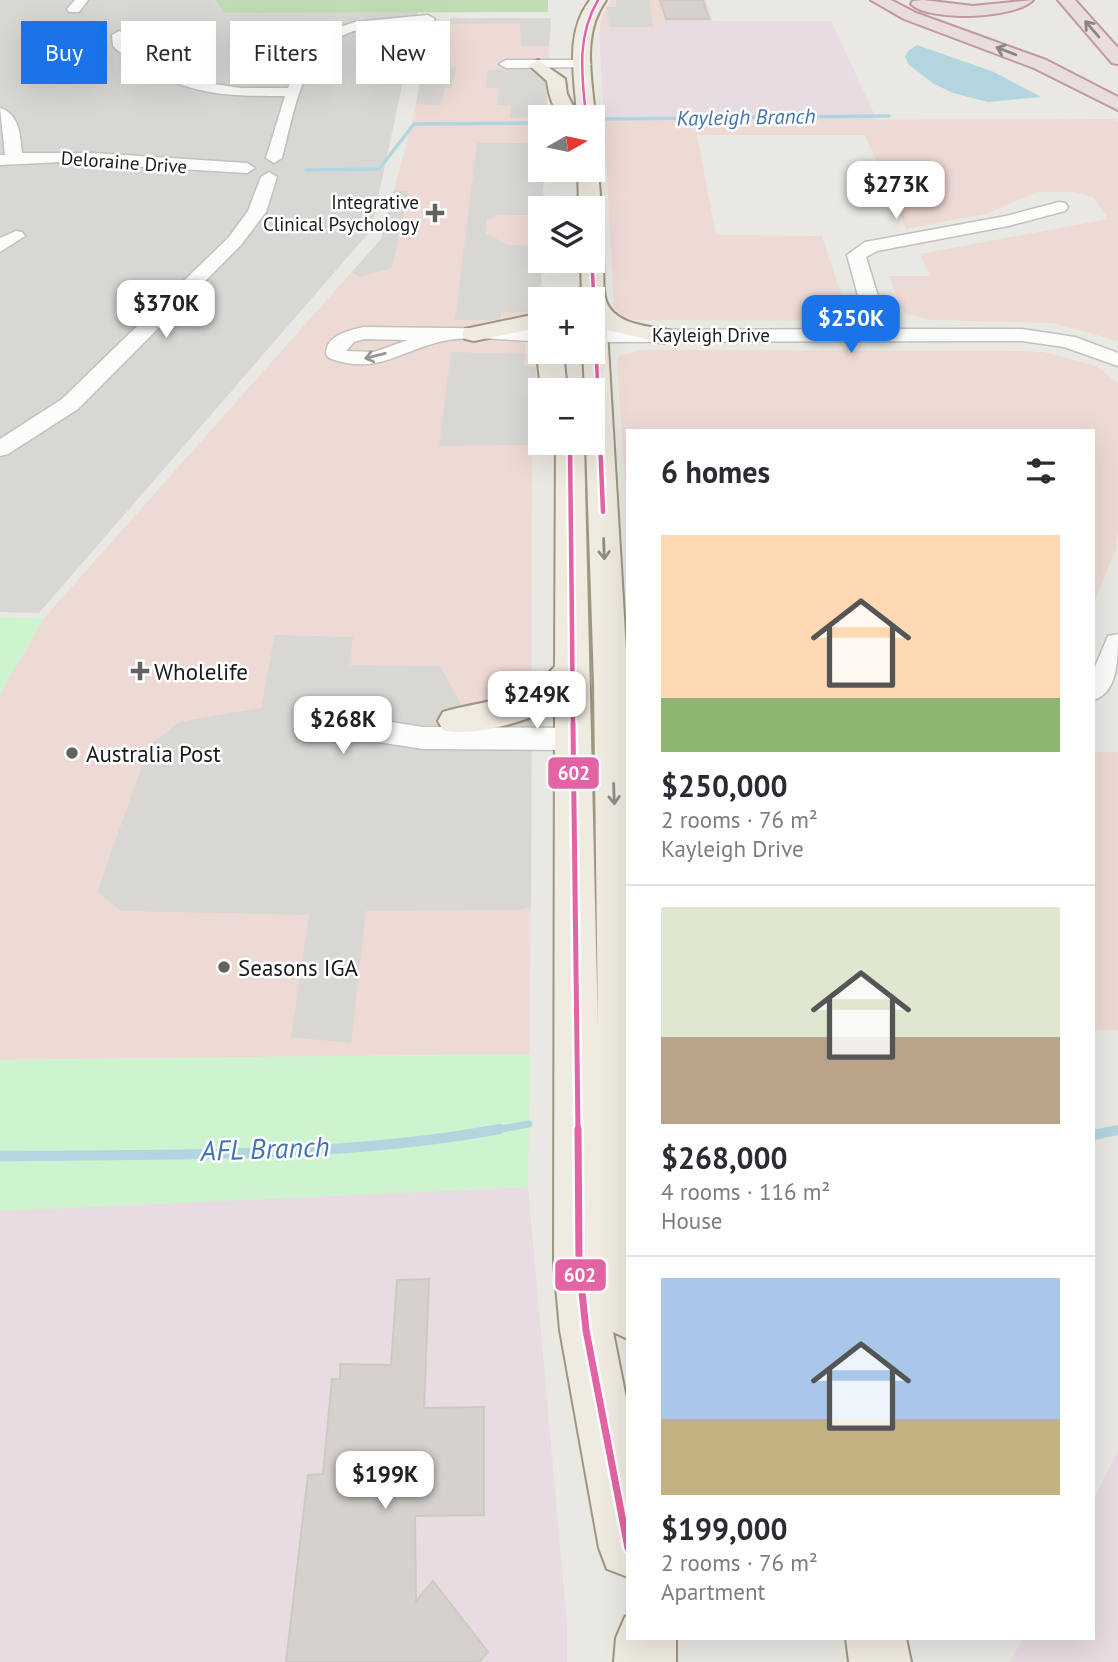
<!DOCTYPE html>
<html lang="en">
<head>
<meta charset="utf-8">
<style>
	body { margin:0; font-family:"PT Sans",sans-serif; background:#f7f7f7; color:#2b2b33; height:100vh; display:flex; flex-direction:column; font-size:26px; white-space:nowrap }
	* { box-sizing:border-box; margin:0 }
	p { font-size:23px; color:#7c7c81 }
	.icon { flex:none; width:38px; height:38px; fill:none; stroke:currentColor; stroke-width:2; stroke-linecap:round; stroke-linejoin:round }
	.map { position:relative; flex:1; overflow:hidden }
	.panel { position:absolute; left:626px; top:429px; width:469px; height:1211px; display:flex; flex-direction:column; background:#fff; border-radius:0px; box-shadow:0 7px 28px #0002 }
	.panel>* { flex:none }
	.top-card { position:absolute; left:21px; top:21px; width:500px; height:63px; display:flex; gap:14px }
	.needle { width:46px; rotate:81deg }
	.fabs { position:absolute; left:528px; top:105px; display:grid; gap:14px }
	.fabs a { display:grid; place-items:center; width:77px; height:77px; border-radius:0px; background:#fff; box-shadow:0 7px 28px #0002; font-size:35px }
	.price { position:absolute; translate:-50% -60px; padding:0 16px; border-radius:14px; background:#fff; color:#222; font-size:23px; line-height:46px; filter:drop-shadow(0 2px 4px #0008) }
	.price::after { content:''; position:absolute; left:50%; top:42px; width:21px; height:16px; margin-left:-10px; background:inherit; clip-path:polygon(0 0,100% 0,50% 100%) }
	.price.selected { background:#1a73e8; color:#fff }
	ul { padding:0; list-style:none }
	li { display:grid; align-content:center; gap:14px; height:371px; padding:0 35px }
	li+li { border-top:2px solid #e1e1e2 }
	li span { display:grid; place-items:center; height:217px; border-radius:0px; color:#555 }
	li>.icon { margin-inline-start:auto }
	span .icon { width:126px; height:126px; fill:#fffc; stroke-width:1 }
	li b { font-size:30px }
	h2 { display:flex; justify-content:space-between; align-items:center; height:84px; padding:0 35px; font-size:30px }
	.tag { padding:0 24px; border-radius:0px; background:#fff; box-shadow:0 7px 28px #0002; font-size:24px; line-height:63px }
	.tag.selected { background:#1a73e8; color:#fff }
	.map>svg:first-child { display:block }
	.residential { fill:#d9d7d4 }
	.commercial { fill:#eedad5 }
	.industrial { fill:#e8dbe2 }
	.forest { fill:#c1dbb5 }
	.park { fill:#cdf4ce }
	.parking { fill:#d8d7d4 }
	.water { fill:#b3d5e0 }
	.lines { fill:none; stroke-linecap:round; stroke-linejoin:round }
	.stream-far2 { stroke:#b3d5e0; stroke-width:3.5 }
	.stream-far1 { stroke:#b3d5e0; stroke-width:7 }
	.stream { stroke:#b3d5e0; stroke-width:10 }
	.building { fill:#d5d1cd; stroke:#cdc9c3; stroke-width:2 }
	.minor-casing { stroke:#c2c1be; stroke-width:3 }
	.major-casing { stroke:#9f9680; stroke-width:4 }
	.highway-casing { stroke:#c198a2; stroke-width:4 }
	.minor { fill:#fcfcfb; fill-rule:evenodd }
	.major { fill:#f0ebe1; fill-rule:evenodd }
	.highway { fill:#e9dcdd; fill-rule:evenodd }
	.bus-1-far4-casing { stroke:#fff; stroke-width:5 }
	.bus-1-far3-casing { stroke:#fff; stroke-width:7 }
	.bus-1-far2-casing { stroke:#fff; stroke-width:9 }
	.bus-1-far1-casing { stroke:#fff; stroke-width:10 }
	.bus-1-casing { stroke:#fff; stroke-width:12 }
	.bus-1-far4 { stroke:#e463a4; stroke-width:2.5 }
	.bus-1-far3 { stroke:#e463a4; stroke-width:3.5 }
	.bus-1-far2 { stroke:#e463a4; stroke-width:4.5 }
	.bus-1-far1 { stroke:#e463a4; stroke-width:5 }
	.bus-1 { stroke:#e463a4; stroke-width:7 }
	.oneway { stroke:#8c8585 }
	.oneway2 { stroke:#969696 }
	.oneway3 { stroke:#908d87 }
	.poi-dot { fill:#636260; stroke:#fff; stroke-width:2.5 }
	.labels { text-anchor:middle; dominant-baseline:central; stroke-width:5; stroke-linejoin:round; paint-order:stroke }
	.far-street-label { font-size:19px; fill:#1a1a1a; stroke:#fff }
	.far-poi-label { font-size:19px; fill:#1a1a1a; stroke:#fff; text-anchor:end }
	.far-water-label { font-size:21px; font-style:italic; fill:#4174b0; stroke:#fff }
	.poi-label { font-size:23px; fill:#1a1a1a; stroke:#fff; text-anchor:start }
	.near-water-label { font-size:28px; font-style:italic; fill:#4174b0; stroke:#fff }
	.line-badge { stroke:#fff; stroke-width:2.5 }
	.badge-label { font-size:19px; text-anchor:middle; font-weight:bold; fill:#fff }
</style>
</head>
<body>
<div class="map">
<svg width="1118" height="1662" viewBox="0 0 1118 1662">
	<rect width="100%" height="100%" fill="#eae8e2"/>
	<!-- residential -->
	<path class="residential" d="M0 0H213L225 13 418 12 371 230 39 613 0 612Z"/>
	<!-- commercial -->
	<path class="commercial" d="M612 0H706L713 21H661V29H599L606 7Z
		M450 18H551L546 117H541V170H544L541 312 526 317 525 353 536 367 532 445 530 1054 0 1060V694L44 618 381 239 413 119 431 26 449 25Z
		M1115 119 1118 122V341L1053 323 930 320 907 314 901 308 889 276H930L920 254 1108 219 1093 197 1075 192H1036L989 213 906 229 865 135H697L716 235 822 236 850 321 634 320 622 316 614 308 604 120Z
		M641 350 1020 351 1044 352 1096 366 1118 383V531L1116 549 1094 602V430H628V523L617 363 619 356Z
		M1094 752H1118V1030H1094Z"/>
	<!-- industrial -->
	<path class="industrial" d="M661 21H831L877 120H604L599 29H661Z
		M528 1187 567 1625V1662H0V1211Z
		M1118 1451V1662H1010L1023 1638H1094V1498Z"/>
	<!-- forest -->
	<path class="forest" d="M214 0H548V12L225 13Z"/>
	<!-- park -->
	<path class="park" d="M0 617 44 618 0 694Z
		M530 1054 528 1187 0 1211V1060Z"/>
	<!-- parking -->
	<path class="parking" d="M616 0H649L653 27H609L607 7H616Z
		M450 18H551L549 46H521L520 23 449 24Z
		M446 25 440 67H456L452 88H445L441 105 416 104 431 26Z
		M528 69 548 79 546 117 510 118 511 106 497 105 499 88H486L488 70Z
		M477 143H541V170H544L541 215H499L487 220 486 233 508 245 541 246V312H501L500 320H455Z
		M394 190 409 191 392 268 359 277 352 272 381 239Z
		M451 352 525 354 524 366 536 367 532 445 439 446Z
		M275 635 353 637 349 665 440 666 466 713 532 699 531 907 519 910 366 911 351 1043 291 1037 309 915 121 911 97 892 149 746 179 722 261 708Z"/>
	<!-- water -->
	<path class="water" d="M917 45 994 72 1041 97 988 102 953 93 934 84 909 65 905 57 908 51Z"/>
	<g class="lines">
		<!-- stream-far2 -->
		<path class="stream-far2" d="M604 119 889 116
			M306 170 379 169 414 124 541 123"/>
		<!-- stream-far1 -->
		<path class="stream-far1" d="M490 1131 529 1124
			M1113 1131 1118 1130"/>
		<!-- stream -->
		<path class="stream" d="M1094 1135 1118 1130
			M0 1156C166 1154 336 1159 500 1129"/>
	</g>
	<!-- building -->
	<path class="building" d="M660 0H703L709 19H666Z
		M429 1279 424 1408 484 1407V1515L415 1516 416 1601 433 1581 488 1652 479 1662H286L308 1475 323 1474 332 1379H340V1364L391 1365 397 1280Z"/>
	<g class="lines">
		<!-- minor casing -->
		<g class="minor-casing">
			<path id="minor" d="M75 0H88L79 12H69L67 9Z
				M428 15 435 19 433 22C408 27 382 23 357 30 302 45 295 110 282 158L274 163 266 158 285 96C226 96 191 96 140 64 131 59 120 54 113 46L112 35 119 31 126 35 127 44 180 77 193 81 241 88H288L297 66 319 38 267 35 262 34V28L329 31 355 22Z
				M584 60 591 64 589 67 506 68 499 64 506 60Z
				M0 108C20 114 20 136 22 153H93L247 163 255 168 247 173 62 162 0 165V155H5Z
				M269 172 277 177 266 212 241 245 78 409 8 454 0 456V439L62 399 229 237 248 211 261 177Z
				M1059 202 1065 203 1068 207 1065 211 1008 226 877 251 866 257 888 329H1022L1075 337 1118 353V366L1064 347 1022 341 593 342V330L867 329 847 255 865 242 1006 216Z
				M16 231 22 232 25 236 0 252V238Z
				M363 327 541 329V341C512 341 470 335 443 341 399 351 376 376 329 358L326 354C326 335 348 331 363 327ZM364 339 408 340 374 352 346 351 354 342Z
				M1118 634C1118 659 1118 692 1094 700V669L1108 636Z
				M308 720H378L423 727 573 728 583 731 588 739 583 747 573 750 423 749 378 742H308L298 739 293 731 298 723Z"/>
		</g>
		<!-- major casing -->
		<g class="major-casing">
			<path id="major" d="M590 0H606C581 35 592 77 595 117L593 120V117H577C575 77 564 34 590 0Z
				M538 60 565 79 567 94 575 110 573 114 566 116C552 112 549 94 547 81L529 65Z
				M593 165 598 170 601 208 593 214V208H579L578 170H593Z
				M593 254 603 261C604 273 602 290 606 301 615 326 651 326 672 331L675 336 672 341 663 343 607 330 628 684V1339L613 1332 628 1408V1577L607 1569 599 1548 560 1330 554 1264 555 706C530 721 471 738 443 730L438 721 443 712C485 699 526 703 555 666L556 443H584L598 1028 594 684 586 443H593V390H585L583 352H593V299H582L581 261H593Z
				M541 313V327L474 341 465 339 462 334 465 329Z
				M541 345V352H556L564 362 567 390H541L538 363 530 352Z
				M628 1615V1638H676V1662H614L616 1638 625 1617Z
				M846 1638H906L911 1662H849Z"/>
		</g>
		<!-- highway casing -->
		<g class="highway-casing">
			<path id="highway" d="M871 0H891L916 13 1046 60 1118 97V110L1034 68 904 19Z
				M923 0 973 6 1033 0C1015 19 929 22 911 4L913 1Z
				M1058 0H1075L1118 48V64L1112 63Z"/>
		</g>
		<!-- minor -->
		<use href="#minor" class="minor"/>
		<!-- major -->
		<use href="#major" class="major"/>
		<!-- highway -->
		<use href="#highway" class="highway"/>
		<!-- bus-1-far4 casing -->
		<g class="bus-1-far4-casing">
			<path id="bus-1-far4" d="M586 117C582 76 576 37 598 0"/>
		</g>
		<!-- bus-1-far3 casing -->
		<g class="bus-1-far3-casing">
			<path id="bus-1-far3" d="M592 261 599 416"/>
		</g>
		<!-- bus-1-far2 casing -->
		<g class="bus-1-far2-casing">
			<path id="bus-1-far2" d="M599 415 603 512
				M570 443 573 725"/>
		</g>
		<!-- bus-1-far1 casing -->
		<g class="bus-1-far1-casing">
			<path id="bus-1-far1" d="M573 724 578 1131"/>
		</g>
		<!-- bus-1 casing -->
		<g class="bus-1-casing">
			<path id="bus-1" d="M578 1129 579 1264 586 1330 628 1548"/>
		</g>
		<!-- bus-1-far4 -->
		<use href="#bus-1-far4" class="bus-1-far4"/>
		<!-- bus-1-far3 -->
		<use href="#bus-1-far3" class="bus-1-far3"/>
		<!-- bus-1-far2 -->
		<use href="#bus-1-far2" class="bus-1-far2"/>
		<!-- bus-1-far1 -->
		<use href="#bus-1-far1" class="bus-1-far1"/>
		<!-- bus-1 -->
		<use href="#bus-1" class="bus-1"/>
	</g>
	<!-- one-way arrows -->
	<defs><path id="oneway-shaft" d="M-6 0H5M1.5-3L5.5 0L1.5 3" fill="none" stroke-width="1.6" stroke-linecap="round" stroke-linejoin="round" transform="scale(1.75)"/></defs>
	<g class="oneway">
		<use href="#oneway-shaft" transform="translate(1092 29) rotate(-131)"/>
		<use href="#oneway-shaft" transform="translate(1006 51) rotate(-159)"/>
	</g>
	<use class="oneway2" href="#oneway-shaft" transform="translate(375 356) rotate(166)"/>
	<g class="oneway3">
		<use href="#oneway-shaft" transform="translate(604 549) rotate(88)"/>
		<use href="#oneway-shaft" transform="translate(614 794) rotate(88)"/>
	</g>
	<!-- markers -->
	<g class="poi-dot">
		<path d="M431.5 202.5h7v7h7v7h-7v7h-7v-7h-7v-7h7z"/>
		<path d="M136.5 660.5h7v7h7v7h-7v7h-7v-7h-7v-7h7z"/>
		<circle cx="72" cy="753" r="7"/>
		<circle cx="224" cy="967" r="7"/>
	</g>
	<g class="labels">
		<!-- far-street labels -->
		<g class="far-street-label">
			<text transform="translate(124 162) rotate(4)">Deloraine Drive</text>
			<text x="711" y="335">Kayleigh Drive</text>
		</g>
		<!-- far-poi labels -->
		<g class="far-poi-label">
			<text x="419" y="202">Integrative<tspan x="419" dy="22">Clinical Psychology</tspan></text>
		</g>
		<!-- far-water labels -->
		<g class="far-water-label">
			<text transform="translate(746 117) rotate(-1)">Kayleigh Branch</text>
		</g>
		<!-- poi labels -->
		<g class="poi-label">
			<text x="154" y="671">Wholelife</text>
			<text x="86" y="753">Australia Post</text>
			<text x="238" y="967">Seasons IGA</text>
		</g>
		<!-- near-water labels -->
		<g class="near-water-label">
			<text transform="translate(265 1148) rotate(-2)">AFL Branch</text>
		</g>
	</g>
	<g class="line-badge">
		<rect x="547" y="756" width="53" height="34" rx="7" fill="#e463a4"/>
		<rect x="554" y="1258" width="53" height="34" rx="7" fill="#e463a4"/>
	</g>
	<g class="badge-label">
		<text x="574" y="780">602</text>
		<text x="580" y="1282">602</text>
	</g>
</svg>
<div class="fabs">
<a><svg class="needle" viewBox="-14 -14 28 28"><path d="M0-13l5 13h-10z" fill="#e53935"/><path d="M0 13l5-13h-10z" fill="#7c7c81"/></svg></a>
<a><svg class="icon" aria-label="layers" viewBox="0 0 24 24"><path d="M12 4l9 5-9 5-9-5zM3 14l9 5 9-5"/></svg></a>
<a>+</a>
<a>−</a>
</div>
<b class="price" style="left:896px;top:221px">$273K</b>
<b class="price" style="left:166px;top:340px">$370K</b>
<b class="price selected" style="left:851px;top:355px">$250K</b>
<b class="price" style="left:537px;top:731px">$249K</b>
<b class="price" style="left:343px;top:756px">$268K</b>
<b class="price" style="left:385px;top:1511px">$199K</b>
<div class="top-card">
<a class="tag selected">Buy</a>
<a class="tag">Rent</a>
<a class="tag">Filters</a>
<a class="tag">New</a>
</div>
<section class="panel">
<h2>6 homes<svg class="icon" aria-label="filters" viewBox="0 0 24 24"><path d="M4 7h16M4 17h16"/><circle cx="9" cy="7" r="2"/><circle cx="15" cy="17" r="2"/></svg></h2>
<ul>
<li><span style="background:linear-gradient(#ffd9b3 75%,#8fb573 0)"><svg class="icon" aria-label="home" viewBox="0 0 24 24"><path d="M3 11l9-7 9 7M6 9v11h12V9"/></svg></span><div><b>$250,000</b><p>2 rooms · 76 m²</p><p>Kayleigh Drive</p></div></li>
<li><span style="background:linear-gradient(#dfe7d0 60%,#b9a48a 0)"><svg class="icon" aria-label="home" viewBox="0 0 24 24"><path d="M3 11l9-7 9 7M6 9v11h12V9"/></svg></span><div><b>$268,000</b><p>4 rooms · 116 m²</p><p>House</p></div></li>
<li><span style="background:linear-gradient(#a9c7e8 65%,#c2b280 0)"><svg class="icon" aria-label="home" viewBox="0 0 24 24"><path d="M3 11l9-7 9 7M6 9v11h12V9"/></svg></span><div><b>$199,000</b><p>2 rooms · 76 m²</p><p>Apartment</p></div></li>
</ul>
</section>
</div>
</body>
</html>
